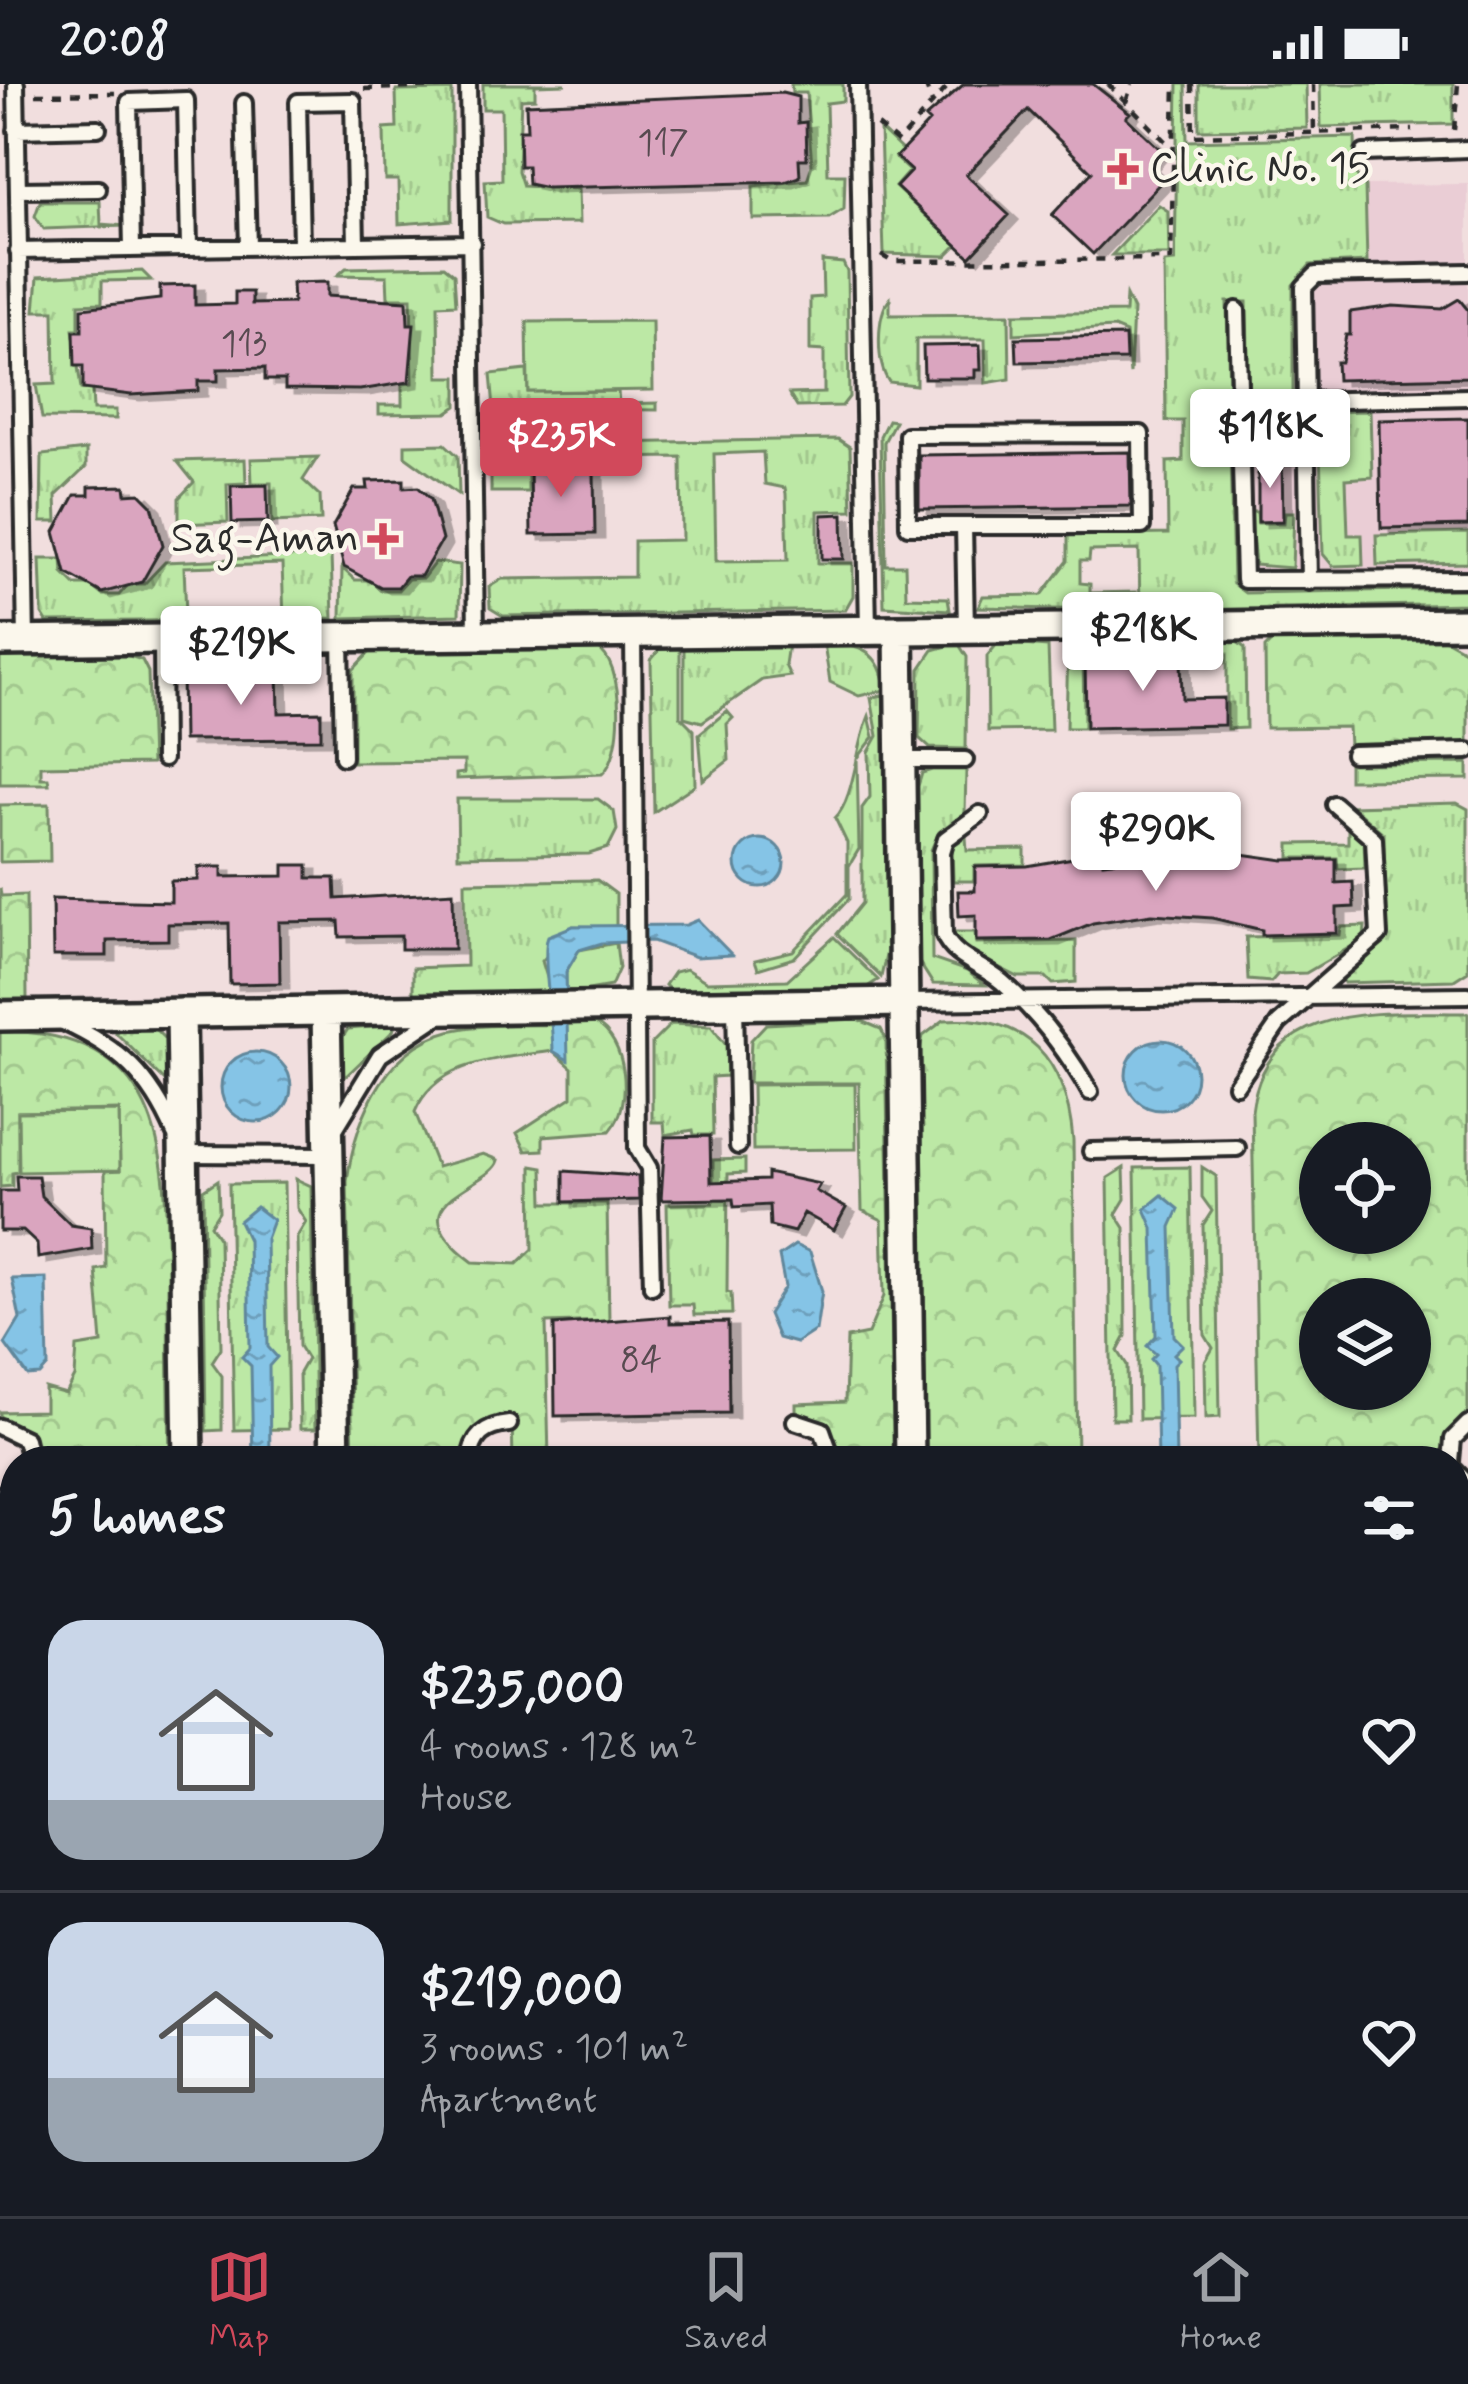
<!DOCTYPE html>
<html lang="en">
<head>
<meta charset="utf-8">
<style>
	body { margin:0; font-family:Mynerve,sans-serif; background:#20242c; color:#f1f3f6; height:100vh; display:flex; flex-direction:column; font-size:45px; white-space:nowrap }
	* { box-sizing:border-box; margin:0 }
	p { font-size:39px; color:#9ea1a6 }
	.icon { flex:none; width:66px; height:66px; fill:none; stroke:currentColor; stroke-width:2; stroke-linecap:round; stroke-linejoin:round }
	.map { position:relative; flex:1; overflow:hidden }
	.panel { position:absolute; left:0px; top:1362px; width:1470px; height:771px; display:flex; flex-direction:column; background:#171b24; border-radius:48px 48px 0 0; box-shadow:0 3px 9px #0004 }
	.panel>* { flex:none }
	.tools { position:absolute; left:1299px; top:1038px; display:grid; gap:24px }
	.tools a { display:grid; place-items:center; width:132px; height:132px; border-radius:50%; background:#171b24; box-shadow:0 3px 9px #0004; font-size:60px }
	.price { position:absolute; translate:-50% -102px; padding:0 27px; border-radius:12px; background:#fff; color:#222; font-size:39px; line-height:78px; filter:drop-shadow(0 3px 6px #0008) }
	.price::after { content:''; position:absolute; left:50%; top:72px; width:36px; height:27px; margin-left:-18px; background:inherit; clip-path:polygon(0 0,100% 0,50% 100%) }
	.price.on { background:#d1495b; color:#fff }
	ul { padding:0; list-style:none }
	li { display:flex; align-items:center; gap:36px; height:300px; padding:0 48px }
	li+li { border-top:3px solid #363941 }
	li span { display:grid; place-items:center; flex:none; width:336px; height:240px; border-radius:36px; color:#555 }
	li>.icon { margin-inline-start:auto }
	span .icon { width:144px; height:144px; fill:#fffc; stroke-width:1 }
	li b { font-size:51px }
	h2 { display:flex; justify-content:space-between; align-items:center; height:144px; padding:0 48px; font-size:51px }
	.status { display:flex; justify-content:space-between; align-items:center; height:84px; padding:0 60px; background:#171b24; direction:ltr }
	.status svg { height:33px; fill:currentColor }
	.tabs { display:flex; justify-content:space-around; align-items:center; height:168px; border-top:3px solid #363941; background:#171b24; font-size:33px; color:#9ea1a6 }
	.tabs a { display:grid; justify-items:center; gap:6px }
	.tabs .on { color:#d1495b }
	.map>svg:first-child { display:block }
	.built { fill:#eacdd5 }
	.grass { fill:url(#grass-tufts); stroke:#748a68; stroke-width:3; fill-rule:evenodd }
	.forest { fill:url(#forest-crowns); stroke:#748a68; stroke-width:3; fill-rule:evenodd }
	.park { fill:#bce8a5; stroke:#748a68; stroke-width:3 }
	.water { fill:url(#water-ripples); stroke:#61879b; stroke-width:3 }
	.building { fill:#daa5bf; stroke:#2b2b2b; stroke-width:3; filter:url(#shadow) }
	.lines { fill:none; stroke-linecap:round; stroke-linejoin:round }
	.service-casing { stroke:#2b2b2b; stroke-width:22 }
	.minor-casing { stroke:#2b2b2b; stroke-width:36 }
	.primary-casing { stroke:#2b2b2b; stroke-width:54 }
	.path { stroke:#2b2b2b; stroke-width:4.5; stroke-dasharray:9 9; stroke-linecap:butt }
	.service { stroke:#fbf7ec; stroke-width:14 }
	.minor { stroke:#fbf7ec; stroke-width:27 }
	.primary { stroke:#f8e281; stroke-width:45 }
	.poi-dot { fill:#d1495b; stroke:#fbf7ec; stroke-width:4.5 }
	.labels { text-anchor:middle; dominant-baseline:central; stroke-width:9; stroke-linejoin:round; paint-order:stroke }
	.number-label { font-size:36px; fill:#574a50 }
	.poi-label { font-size:42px; fill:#2b2b2b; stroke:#fbf7ec; text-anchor:start }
</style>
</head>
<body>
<div class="status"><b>20:08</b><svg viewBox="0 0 49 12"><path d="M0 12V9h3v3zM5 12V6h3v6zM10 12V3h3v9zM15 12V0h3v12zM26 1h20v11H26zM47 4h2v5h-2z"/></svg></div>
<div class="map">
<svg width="1468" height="2132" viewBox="0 0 1468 2132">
	<defs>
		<pattern id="grass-tufts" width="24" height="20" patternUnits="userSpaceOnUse" patternTransform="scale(3)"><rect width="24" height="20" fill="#bce8a5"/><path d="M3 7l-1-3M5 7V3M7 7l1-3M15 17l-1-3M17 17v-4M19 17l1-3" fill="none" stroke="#a2c78e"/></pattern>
		<pattern id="forest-crowns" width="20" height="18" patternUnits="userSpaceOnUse" patternTransform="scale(3)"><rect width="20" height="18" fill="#bce8a5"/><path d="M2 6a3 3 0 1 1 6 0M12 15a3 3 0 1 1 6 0" fill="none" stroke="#a2c78e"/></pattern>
		<pattern id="water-ripples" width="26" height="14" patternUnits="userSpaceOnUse" patternTransform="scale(3)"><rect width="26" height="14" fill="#85c4e6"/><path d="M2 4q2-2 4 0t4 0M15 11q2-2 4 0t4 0" fill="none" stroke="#6d9fbb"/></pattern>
		<filter id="shadow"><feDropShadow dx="9" dy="5" stdDeviation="0" flood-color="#0004"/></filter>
	</defs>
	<rect width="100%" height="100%" fill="#f1dede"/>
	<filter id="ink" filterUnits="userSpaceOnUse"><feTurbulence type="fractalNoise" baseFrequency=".00833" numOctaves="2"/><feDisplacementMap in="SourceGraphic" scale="24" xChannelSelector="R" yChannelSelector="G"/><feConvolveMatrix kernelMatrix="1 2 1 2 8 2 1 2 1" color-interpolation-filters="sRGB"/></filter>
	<g filter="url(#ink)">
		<!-- built -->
		<path class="built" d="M1356 91 1366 101 1468 100V520L1191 525 1185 103Z"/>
		<!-- grass -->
		<path class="grass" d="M483 0H566L535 1V14L521 15 518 87 523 102 578 105 579 139 503 140 487 133 485 97 502 96 501 25H483Z
			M791 0H843V17L826 19 828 90H845L844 125 829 134 753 135V102L807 96 812 81 806 9H792Z
			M1178 0H1186L1187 57 1355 53 1356 91 1365 102 1367 178 1310 181 1293 201V381H1284L1283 375H1258L1257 382H1250L1247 218H1227L1233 500 1245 509 1468 505V520L1140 527 1139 466 1090 467 1089 477H1080V499L1090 500V509L1136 508V527L978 523 983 512 1042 511 1068 477V452L1168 450 1167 378 1183 377V337H1166L1164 179 1175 178Z
			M1199 0H1306L1307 44 1199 46Z
			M1320 0H1453V40L1321 43Z
			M452 6V136L399 140 398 96H385L384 45 397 44 396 7Z
			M880 45 902 66 895 74 909 87 895 103 957 161 946 172 884 170Z
			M40 118H100L101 140 126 142 44 145 35 132Z
			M1159 121 1168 127 1169 171H1112Z
			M822 177 843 179 847 188 849 313 842 322 797 323 789 310 824 309V267L810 266V214L823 213Z
			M444 182 454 190 456 220 438 221 439 293H457V322L447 329 379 330V321H402V300L413 299 411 214H388L387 192 338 191 346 184Z
			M142 187 151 196 102 197V219L79 220V245H73L81 305 92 306 93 326H116V335L42 334 36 301 55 300 54 227H35L38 193Z
			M1126 212 1133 226 1130 290 1126 249 1114 244 1014 250V230L1125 228Z
			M890 214V231L1009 230 1010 295 986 299 985 255H916V301L889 298C876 280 876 231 890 214Z
			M527 286 528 308 618 307 619 320 657 319V326L494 324 491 290Z
			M1370 327 1372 393 1346 395 1348 451H1362L1363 481 1333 482 1323 470 1319 328Z
			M888 336 895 337 884 358 886 481H905L906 513 948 514 950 526 884 522 880 352Z
			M838 355 850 363 852 426 818 427V479H853V512L845 526 503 532 490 524 489 503 502 495 634 493V457L682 456 681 373 528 375V408H491V374L498 361ZM763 368 765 400 785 404 786 410 788 476 716 477 714 370Z
			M445 360 458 372 459 411 405 372V361Z
			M86 366V383L56 412 57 438H41L42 371Z
			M318 373 303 396 320 412 321 436 272 438 271 399H252L251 375Z
			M245 375 246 399 227 400 228 438 179 440V414L194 398 177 377Z
			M1250 428H1257L1258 439H1284L1285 428H1294L1292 484 1255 481Z
			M1468 449V479L1377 481 1376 451Z
			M331 471 333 534 284 535 282 480 184 483 186 530H233V536L47 538 42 530 40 475H62L63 489 75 501H90L102 511H119L129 500H144L165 478Z
			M435 478 460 481 459 531 341 534 342 484 355 496H370L381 506H398L408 495 423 494Z
			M1210 556H1235L1245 564 1246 644 1227 645V570H1210Z
			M1137 558V570L1083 565 1084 644H1066L1068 561Z
			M958 559 967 573 966 665 930 664 919 654 920 585 933 566Z
			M788 560 785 581 790 592 762 596 702 638 684 633V561Z
			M824 560C859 560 882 567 885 606L859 612 830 598Z
			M680 561V632L694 646 695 701 654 728 651 576 660 565Z
			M885 610 887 867 881 893 837 850 862 819V724L870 713 869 668 878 652 871 614Z
			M727 627 733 634 727 640 729 676 703 696 699 650Z
			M869 632 874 653 857 675 859 765 849 782V815L794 874 758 885 755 876 793 867 847 810V759L835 734C854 716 856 663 869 632Z
			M1468 679V695L1349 696V680Z
			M932 686H966L965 729 939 748 931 766 932 875 967 887 985 901 933 900 919 878 918 702 922 689Z
			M457 715H598L614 727 617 746 608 764 589 770 458 772Z
			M1457 719 1468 725V887L1454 896 1344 899 1341 892 1385 859 1384 750 1352 722Z
			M1348 744 1364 754 1365 784 1338 785 1337 774H1290V760L1348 759Z
			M966 753 967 766 1025 765V781L974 782V797H953L952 762Z
			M597 796 616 810V843L573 842 542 877 552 910 413 912V884L466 882 465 798Z
			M1365 842 1364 855 1306 889 1278 890 1271 898 1248 896 1246 853 1340 851 1341 843Z
			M954 848H975L976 859 1076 857V898L1053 900 1046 893H1018L957 862Z
			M834 853 878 896 867 903 671 907 665 901 674 888 686 885 707 898 787 896Z
			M616 859 619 884 611 902 566 910V888L579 866Z
			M671 940 711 942 726 961 727 992 712 993 713 1051H694L693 1046 665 1051 664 1038H652V959Z
			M395 941 393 947 344 994 340 956 348 945Z
			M153 943 167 957 166 998 116 949 119 944Z
			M745 1075V1089L728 1090 727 1208 731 1209 732 1230 694 1231 693 1221H669L667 1120 713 1119V1076Z
			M1190 1083 1194 1334 1139 1335 1135 1084Z
			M1202 1083 1216 1092 1220 1333 1206 1334 1205 1278 1213 1264 1205 1251 1203 1141 1212 1127 1202 1113Z
			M1124 1084 1125 1115 1116 1130 1125 1144 1126 1252 1118 1267 1127 1281 1128 1335H1112L1108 1094Z
			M296 1095 311 1102 315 1345H300L299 1289 307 1275 299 1262 297 1153 306 1138 297 1124Z
			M218 1096 219 1127 210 1141 219 1155 221 1264 212 1278 222 1292V1346L206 1347 203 1106Z
			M284 1099 288 1345 234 1346 229 1100Z"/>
		<!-- forest -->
		<path class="forest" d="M1443 554 1468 568V656L1461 660 1349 662 1348 643 1266 644 1265 564 1273 556Z
			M998 559 1048 563 1051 646 988 647 987 572Z
			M597 564C625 578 625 672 602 690L456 695V690L464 689V677L353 678V586L370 568Z
			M123 570 142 576 148 588 151 680 41 682V694H48L49 700H0V572Z
			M49 720 50 777 0 778V721Z
			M0 804 1 812 26 811 27 915H0Z
			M1468 929V1331L1446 1353 1443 1377H1259L1252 1027C1266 913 1384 930 1468 929ZM1320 1059H1410V1149H1320ZM1320 1215H1410V1305H1320Z
			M857 935 881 945 886 955 894 1377H840L829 1341 796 1327V1320L845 1318 847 1254 868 1250 884 1212 882 1136 862 1126 859 999H749L751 956 766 940Z
			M944 936C1029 930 1066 976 1073 1056L1077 1377H924L919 971 923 952Z
			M595 939C627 955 634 1020 610 1047L543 1052V1066L526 1067 517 1049 572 1013V984L553 967C504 975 437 974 415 1028L437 1083 483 1070 498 1076C490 1105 388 1115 473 1178L517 1180 533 1165 532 1082 543 1084 544 1119H607L609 1237 546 1239 549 1377H513L512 1333C483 1336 465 1346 463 1377H353L347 1097C356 1031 388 954 465 944 507 938 555 943 595 939Z
			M0 947C166 948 166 1066 168 1194 168 1255 169 1316 170 1377H40L29 1350 0 1337V1328L45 1327V1304L66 1310 75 1293 77 1263 102 1259 96 1186 106 1184 105 1087 120 1086 119 1026 18 1028V1088L12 1089V1102L0 1103Z
			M1455 1399 1468 1408V1602H1455Z
			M15 1419V1618H0V1422Z"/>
		<!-- park -->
		<path class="park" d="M652 237 653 306 528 308 527 238Z
			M855 1000 856 1065 753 1066 752 1001Z
			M119 1027 120 1086 19 1088 18 1028Z
			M1455 1772H1468V2132H0V1792L15 1791V2118H1455Z"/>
		<!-- water -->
		<path class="water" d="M736 779a24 24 0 1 1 48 0a24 24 0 1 1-48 0Z
			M698 836 732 871 696 873 653 857 602 859 579 866 566 888 568 976 553 967C553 942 541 867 548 852L573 842 686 841Z
			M1126 991a35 35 0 1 1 70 0a35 35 0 1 1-70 0Z
			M221 1003a35 35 0 1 1 70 0a35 35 0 1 1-70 0Z
			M1162 1111 1179 1125 1171 1143 1174 1252 1183 1261 1174 1270 1179 1275 1174 1280 1176 1377H1158L1156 1281 1151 1275 1156 1270 1147 1262 1156 1252 1153 1144 1145 1125Z
			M256 1123 273 1136 266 1155 268 1263 277 1273 269 1282 270 1377H253L251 1282 242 1273 250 1264 248 1156 239 1137Z
			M795 1161 810 1168 822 1207 816 1246 796 1259 778 1254 768 1230 785 1203 779 1172Z
			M46 1194 48 1282 40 1291 28 1292 5 1260 20 1235 12 1195Z"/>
		<!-- building -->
		<path class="building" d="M964 0H1093L1130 29 1126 33 1161 66 1148 81 1163 96 1093 170 1052 131 1092 88 1028 26 966 91 1009 131 970 173 896 103 911 87 896 73 929 38 925 34Z
			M782 9 798 13V39L806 38 807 75H799L800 93 785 98 547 104 528 100 527 82H520L519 46H527L526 20Z
			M327 198V212L407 217 408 240H414L409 298 360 306 285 305V296H265V284L218 285V297H198V307L131 311 83 305V282H75L74 247H82V224L160 215V202L195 201V221L235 220V208H252V220L293 219 292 199Z
			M1459 215 1468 226V293L1337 296 1336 278H1341L1346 251H1350V228L1393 222 1442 225Z
			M1125 252 1126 276 1017 278 1016 254Z
			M980 261 981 286H975V294H924L923 262Z
			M1468 334V442L1381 444 1379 336Z
			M1130 368 1131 422 919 425V371Z
			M557 376V388L594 387 595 450 531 451 530 377Z
			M1282 376 1283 437 1258 438V377Z
			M404 396V404L418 403 431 415 442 456 421 492H407L398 503H381L344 483 333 442 354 405H368L367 397Z
			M267 401 268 438 232 439 231 402Z
			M125 402 126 410 140 409 152 421 163 461 142 498 102 509 66 489 55 448 75 411H89V403Z
			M843 430 844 475H822V431Z
			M1085 572H1181L1182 615 1224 614V641L1086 644Z
			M278 586 279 629 321 628V655L183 656 182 587Z
			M1214 766 1284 776 1336 775V799L1353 798 1354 823 1337 824V849L1262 851V846L1212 834 1152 830 1093 839 1051 856 976 857V831L959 832 958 807H975V783L1027 782 1102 769 1103 778 1150 772 1211 776Z
			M284 781H308V794H335L336 815 453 808 454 865H401V852L340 853 339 837 279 838 280 899 230 900 229 839 168 840V856L107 857V872H53L52 815 171 818V797L198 796V783H222V793L284 792Z
			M710 1052 711 1098 767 1096V1089L820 1100 816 1107 846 1124 834 1146 804 1129 794 1148 770 1142 769 1121 734 1123 733 1115 661 1116 665 1053Z
			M564 1087 638 1092 639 1116 564 1118Z
			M16 1092H38L41 1112 71 1141 91 1144 92 1165 38 1174 37 1160 23 1147H0V1107H17Z
			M670 1232V1239L728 1238 729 1329 555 1332 554 1241Z"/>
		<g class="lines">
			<!-- service casing -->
			<g class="service-casing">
				<path id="service" d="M16 0 26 557
					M468 0 476 550
					M858 0 868 546
					M244 19 248 163
					M16 46 98 44
					M1364 69 1468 65
					M18 106 98 105
					M301 162 298 18 353 17 356 161
					M132 165 129 18 186 16 189 164
					M18 167 472 159
					M1237 226 1244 496 1468 495
					M1305 317 1468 313
					M1141 350 1142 442H908L907 351Z
					M964 442 966 546
					M1309 498 1304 203 1316 191 1468 188
					M633 549 637 1064 649 1084 652 1202
					M341 552 343 673
					M162 555 163 675
					M1353 670 1468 667
					M901 676H965
					M980 730 946 755 942 768 944 851C954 875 983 881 1002 898 1038 929 1067 967 1090 1008
					M905 918 1468 911
					M735 921 738 1062
					M63 938C120 964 150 992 175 1050
					M1236 1001 1279 939 1379 851 1374 755 1334 720
					M336 1043 380 971 440 931
					M1091 1067 1237 1064
					M184 1070 327 1071 329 1064
					M795 1337 822 1346 833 1377
					M0 1343 25 1355 30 1377
					M470 1377C472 1352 485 1342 509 1340
					M1451 1377 1453 1355 1468 1340
					M1455 1387 1468 1400
					M0 1411 15 1406
					M1455 2020 1468 2019
					M0 2124 103 2118"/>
			</g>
			<!-- minor casing -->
			<g class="minor-casing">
				<path id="minor" d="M899 546 1468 539
					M0 557 899 546 910 1377
					M326 927 335 1377
					M181 929 188 1377
					M0 932 905 918"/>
			</g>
			<!-- primary casing -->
			<g class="primary-casing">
				<path id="primary" d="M1455 1679H1468
					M0 1699H15
					M1455 1731H1468
					M0 1752 15 1751"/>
			</g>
			<!-- path -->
			<path class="path" d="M925 0 932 19
				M1108 0 1170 62
				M1192 0 1193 52 1413 46
				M1313 0 1314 48
				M364 5 449 3
				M36 10 115 9
				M1126 18 1132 0
				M877 41 898 58 950 0
				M1454 46 1458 0
				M881 171 891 177 1171 175 1175 0
				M1455 1809 1468 1815
				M0 1916 15 1913
				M1455 1926 1468 1921
				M0 2037 15 2040"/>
			<!-- service -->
			<use href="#service" class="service"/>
			<!-- minor -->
			<use href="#minor" class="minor"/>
			<!-- primary -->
			<use href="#primary" class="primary"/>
		</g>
	</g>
	<!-- markers -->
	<g class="poi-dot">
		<path d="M1117 67h12v12h12v12h-12v12h-12v-12h-12v-12h12z"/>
		<path d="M377 437h12v12h12v12h-12v12h-12v-12h-12v-12h12z"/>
	</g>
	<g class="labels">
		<!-- number labels -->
		<g class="number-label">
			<text x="663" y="60">117</text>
			<text x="244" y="261">113</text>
			<text x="641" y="1277">84</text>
		</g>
		<!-- poi labels -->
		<g class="poi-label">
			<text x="1150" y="85">Clinic No. 15</text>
			<text x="359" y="455" text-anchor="end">Sag-Aman</text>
		</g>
	</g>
</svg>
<div class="tools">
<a><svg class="icon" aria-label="locate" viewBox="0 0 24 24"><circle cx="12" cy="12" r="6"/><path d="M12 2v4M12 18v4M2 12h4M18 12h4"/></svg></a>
<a><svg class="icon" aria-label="layers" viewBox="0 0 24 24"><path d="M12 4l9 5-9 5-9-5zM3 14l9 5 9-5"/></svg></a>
</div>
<b class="price" style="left:1270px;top:407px">$118K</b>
<b class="price on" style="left:561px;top:416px">$235K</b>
<b class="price" style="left:1143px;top:610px">$218K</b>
<b class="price" style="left:241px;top:624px">$219K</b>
<b class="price" style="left:1156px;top:810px">$290K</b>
<section class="panel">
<h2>5 homes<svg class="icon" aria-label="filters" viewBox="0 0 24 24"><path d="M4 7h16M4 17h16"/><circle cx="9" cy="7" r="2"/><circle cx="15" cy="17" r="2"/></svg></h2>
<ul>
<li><span style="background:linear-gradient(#c9d6e8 75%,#9aa5b1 0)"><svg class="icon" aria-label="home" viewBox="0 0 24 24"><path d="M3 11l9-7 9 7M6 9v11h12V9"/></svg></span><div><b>$235,000</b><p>4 rooms · 128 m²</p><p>House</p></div><svg class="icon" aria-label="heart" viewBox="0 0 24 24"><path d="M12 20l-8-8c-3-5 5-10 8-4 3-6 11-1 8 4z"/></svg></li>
<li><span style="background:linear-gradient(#c9d6e8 65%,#9aa5b1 0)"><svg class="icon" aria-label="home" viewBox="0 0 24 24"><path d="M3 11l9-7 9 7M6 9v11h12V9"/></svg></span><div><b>$219,000</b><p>3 rooms · 101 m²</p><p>Apartment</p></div><svg class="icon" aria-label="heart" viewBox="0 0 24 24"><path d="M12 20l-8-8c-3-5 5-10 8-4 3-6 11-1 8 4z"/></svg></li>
</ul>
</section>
</div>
<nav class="tabs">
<a class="on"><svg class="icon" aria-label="map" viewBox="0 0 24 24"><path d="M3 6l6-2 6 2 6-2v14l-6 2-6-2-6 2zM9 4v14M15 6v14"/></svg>Map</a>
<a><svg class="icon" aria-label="saved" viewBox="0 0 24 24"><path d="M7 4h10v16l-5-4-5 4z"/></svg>Saved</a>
<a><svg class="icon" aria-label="home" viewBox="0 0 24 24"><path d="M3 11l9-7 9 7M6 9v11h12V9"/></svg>Home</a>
</nav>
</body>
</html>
